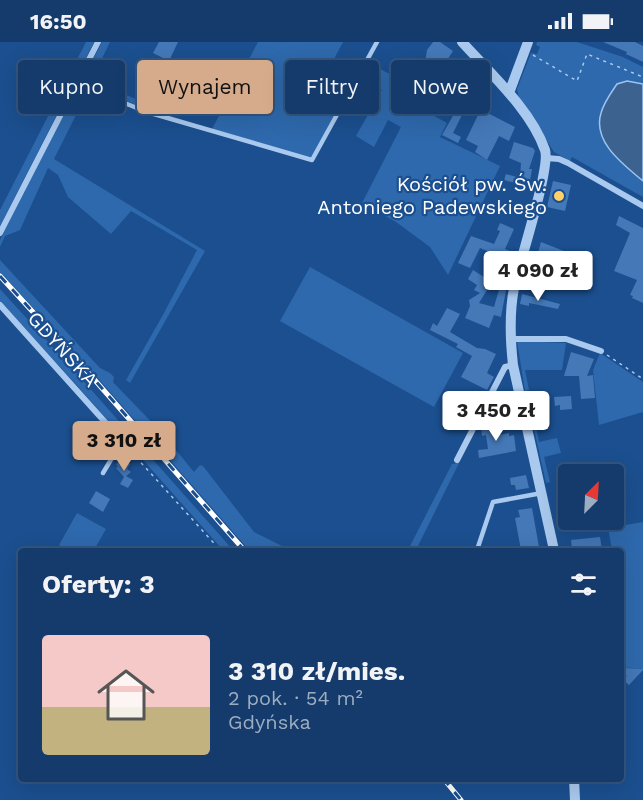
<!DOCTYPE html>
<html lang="pl">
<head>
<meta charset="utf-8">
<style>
	body { margin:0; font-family:"Work Sans",sans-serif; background:#214673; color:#f1f3f6; height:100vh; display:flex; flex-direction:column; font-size:22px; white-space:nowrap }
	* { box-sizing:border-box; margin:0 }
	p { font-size:20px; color:#9dadc1 }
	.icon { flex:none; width:33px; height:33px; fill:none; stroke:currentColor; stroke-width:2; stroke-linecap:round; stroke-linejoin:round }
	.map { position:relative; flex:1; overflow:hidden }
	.details { position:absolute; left:18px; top:506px; width:606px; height:234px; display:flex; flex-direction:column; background:#143b6b; border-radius:6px; box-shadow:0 6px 24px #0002,0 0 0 2px #33557e }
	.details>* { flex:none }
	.guide { position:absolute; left:18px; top:18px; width:608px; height:54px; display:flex; gap:12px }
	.needle { width:39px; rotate:24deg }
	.tools { position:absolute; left:558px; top:422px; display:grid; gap:12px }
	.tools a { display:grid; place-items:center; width:66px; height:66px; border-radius:6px; background:#143b6b; box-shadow:0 6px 24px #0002,0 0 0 2px #33557e; font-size:30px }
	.price { position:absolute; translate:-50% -51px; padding:0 14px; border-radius:6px; background:#fff; color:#222; font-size:20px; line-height:39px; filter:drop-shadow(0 2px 3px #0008) }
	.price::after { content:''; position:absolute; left:50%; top:36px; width:18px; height:14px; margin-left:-9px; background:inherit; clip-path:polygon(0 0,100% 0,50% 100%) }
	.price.current { background:#d6ab8b; color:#111 }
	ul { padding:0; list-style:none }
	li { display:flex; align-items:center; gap:18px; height:150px; padding:0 24px }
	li+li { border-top:2px solid #33557e }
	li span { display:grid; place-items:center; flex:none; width:168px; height:120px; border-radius:6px; color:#555 }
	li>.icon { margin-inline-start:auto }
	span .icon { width:72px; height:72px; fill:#fffc; stroke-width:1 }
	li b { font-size:26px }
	h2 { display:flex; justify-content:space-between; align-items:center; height:72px; padding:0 24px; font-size:26px }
	.chip { padding:0 21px; border-radius:6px; background:#143b6b; box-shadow:0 6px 24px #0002,0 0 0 2px #33557e; font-size:21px; line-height:54px }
	.chip.current { background:#d6ab8b; color:#111 }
	.status { display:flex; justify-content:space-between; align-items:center; height:42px; padding:0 30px; background:#143b6b; direction:ltr }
	.status svg { height:16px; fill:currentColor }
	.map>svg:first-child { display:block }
	.green { fill:#2e69ad }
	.water { fill:#3c6290; stroke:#9cc4f0; stroke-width:1.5 }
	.building { fill:#4478b7 }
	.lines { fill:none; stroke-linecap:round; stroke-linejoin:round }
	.path { stroke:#a9c9ee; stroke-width:1.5; stroke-dasharray:3 4.5; stroke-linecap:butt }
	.service { stroke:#a9c9ee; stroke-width:4.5 }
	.minor { stroke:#a9c9ee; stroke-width:6 }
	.tertiary { stroke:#a9c9ee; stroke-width:10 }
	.rail-casing { stroke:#fff; stroke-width:5 }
	.rail { stroke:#1b4f8f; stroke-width:3; stroke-dasharray:9; stroke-linecap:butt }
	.poi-dot { fill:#ffd166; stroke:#1b4f8f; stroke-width:2 }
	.labels { text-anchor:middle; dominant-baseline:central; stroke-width:4.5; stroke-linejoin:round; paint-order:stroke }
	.poi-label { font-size:20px; fill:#fff; stroke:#1b4f8f; text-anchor:end }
	.street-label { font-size:20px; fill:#fff; stroke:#1b4f8f }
</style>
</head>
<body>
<div class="status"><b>16:50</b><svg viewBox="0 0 49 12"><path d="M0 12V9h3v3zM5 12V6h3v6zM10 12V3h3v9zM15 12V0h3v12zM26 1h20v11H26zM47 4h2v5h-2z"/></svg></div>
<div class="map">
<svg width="643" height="758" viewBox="0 0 643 758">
	<rect width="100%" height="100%" fill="#1b4f8f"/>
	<!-- green -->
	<path class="green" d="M86 0H94L0 184V168Z
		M102 0H110L91 39 151 63 148 68 87 42 84 35Z
		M258 0H343L316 51 337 68 311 115 212 87Z
		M537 0H577L623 15 643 25V155L572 115 570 119 554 110 519 56 517 47 531 11 537 12 540 5 536 3Z
		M369 21 434 56 427 70 447 81 440 95 500 124 448 233 430 205 396 180 362 161 401 85 388 78 374 105 356 94 382 48 361 36Z
		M81 48 88 49 54 117 205 209 130 341 126 338 164 271 197 208 131 169 111 192 68 155 58 133 48 126 20 188 5 194 0 205V198L74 52Z
		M0 218 100 326 110 331 114 335 113 340 162 391 194 430 200 423 203 424 254 490 290 508H249L88 325 0 230Z
		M310 225 463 311 434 365 280 279Z
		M0 247 79 334 233 508H223L73 339 0 260Z
		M517 299 566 301 562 328H525L529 348 525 349Z
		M600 311 643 340V370L599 383 593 328Z
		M529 350 539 400 557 396 561 411 544 415 550 440 546 441 526 351Z
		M459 421 416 508H408L452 422Z
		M77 471 106 487 94 508H69L59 503Z
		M643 480V627L621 625V579L623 578 621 508H612L608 486Z"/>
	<!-- water -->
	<path class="water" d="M627 39 643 42V139C624 123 592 100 601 71 604 60 611 51 617 42Z"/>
	<!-- building -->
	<path class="building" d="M159 0H178L169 19 153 11Z
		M433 0H440L453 9 442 26 425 21 427 8Z
		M603 0H635L643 4V20L626 12 627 10Z
		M412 18 423 24 417 36 406 31Z
		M336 26 349 33 341 49 328 42Z
		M466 51 469 53 471 51 477 56 475 58 477 60 474 64 515 85 509 99 499 94 487 118 475 110 478 104 466 98 478 73 467 63 453 91 461 95 458 101 442 93Z
		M514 100 533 106 535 109 529 127H532L529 145 504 138 506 132 520 136 521 121 509 116Z
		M553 139 571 143 565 169 547 165Z
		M619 174 643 186V261L632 256 633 254 630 253 637 238 614 229 630 191 616 183Z
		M500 181 514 187 505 207 510 209 504 220 496 216 497 213 480 206 470 226 458 221 471 194 494 202 500 189 497 188Z
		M541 200 569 211 565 221 567 222 557 247 526 238 529 224 534 225Z
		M473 228 492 240 479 261 494 265 502 237 508 238 501 275 494 273 489 286 465 276 470 264 469 258 480 251 474 248 477 243 468 237Z
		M522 252 560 262 558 267 529 261V264L520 262Z
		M447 266 460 272 450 290 477 306 485 307 496 312 487 331 494 335 487 348 461 335 472 314 456 305 458 302 430 288 433 281 437 284Z
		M571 310 594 317 587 334 593 333 595 356 581 357 579 334H564Z
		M571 354 572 367 560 368V363L555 364 554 355Z
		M510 362 512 377 495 380 492 366Z
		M493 381 494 394 509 391V394L514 393 516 409 479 416 478 408 488 407 486 393 482 394 481 384V382Z
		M123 416 130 422 127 427 131 430 126 434 133 438 128 446 120 442 124 435 116 426 118 425 116 422Z
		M526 433 529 446 516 448 515 443H511L510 436Z
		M96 449 110 457 103 470 89 461Z
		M532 466 539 505 521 508 515 476 520 475 518 468Z
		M600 495 602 508H572L571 498Z
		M625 626 643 627V628L629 643 623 638 627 634 623 632Z"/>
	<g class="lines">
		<!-- path -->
		<path class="path" d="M533 13 577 39 587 12 643 35
			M607 313 643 337
			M126 404 220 508"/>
		<!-- service -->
		<path class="service" d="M77 42 147 70 312 118 377 0
			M103 431 122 399
			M477 508 493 460 542 451"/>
		<!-- minor -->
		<path class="minor" d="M546 116 559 117 568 121 643 164
			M0 191 98 0
			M0 263 122 399
			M510 297H566L601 309
			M457 418 505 325 513 323"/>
		<!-- tertiary -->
		<path class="tertiary" d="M462 0C490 31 531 68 545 108 551 125 519 221 514 246 509 272 510 296 513 323L554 508
			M509 51 528 0
			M574 736 575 758"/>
		<!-- rail casing -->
		<g class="rail-casing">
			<path id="rail" d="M0 234 86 328 244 508
				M443 736 461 758"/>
		</g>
		<!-- rail -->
		<use href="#rail" class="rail"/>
	</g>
	<!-- markers -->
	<circle class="poi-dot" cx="559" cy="154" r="6"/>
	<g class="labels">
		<!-- poi labels -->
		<g class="poi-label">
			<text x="547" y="142">Kościół pw. Św.<tspan x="547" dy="23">Antoniego Padewskiego</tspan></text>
		</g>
		<!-- street labels -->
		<g class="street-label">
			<text transform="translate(63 307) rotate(48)">GDYŃSKA</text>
		</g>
	</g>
</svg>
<div class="tools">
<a><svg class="needle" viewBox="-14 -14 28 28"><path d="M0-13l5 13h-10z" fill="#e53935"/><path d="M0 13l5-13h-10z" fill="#9dadc1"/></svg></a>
</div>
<b class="price" style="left:538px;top:260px">4 090 zł</b>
<b class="price" style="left:496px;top:400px">3 450 zł</b>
<b class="price current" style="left:124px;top:430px">3 310 zł</b>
<div class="guide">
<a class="chip">Kupno</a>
<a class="chip current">Wynajem</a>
<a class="chip">Filtry</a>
<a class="chip">Nowe</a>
</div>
<section class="details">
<h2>Oferty: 3<svg class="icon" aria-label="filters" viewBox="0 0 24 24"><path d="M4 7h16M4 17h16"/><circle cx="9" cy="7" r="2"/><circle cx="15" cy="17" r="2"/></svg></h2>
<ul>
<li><span style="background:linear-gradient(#f6c9c9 60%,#c2b280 0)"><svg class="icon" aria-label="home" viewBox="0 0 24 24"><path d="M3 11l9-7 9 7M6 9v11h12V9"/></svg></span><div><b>3 310 zł/mies.</b><p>2 pok. · 54 m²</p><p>Gdyńska</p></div></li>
</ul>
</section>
</div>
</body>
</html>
